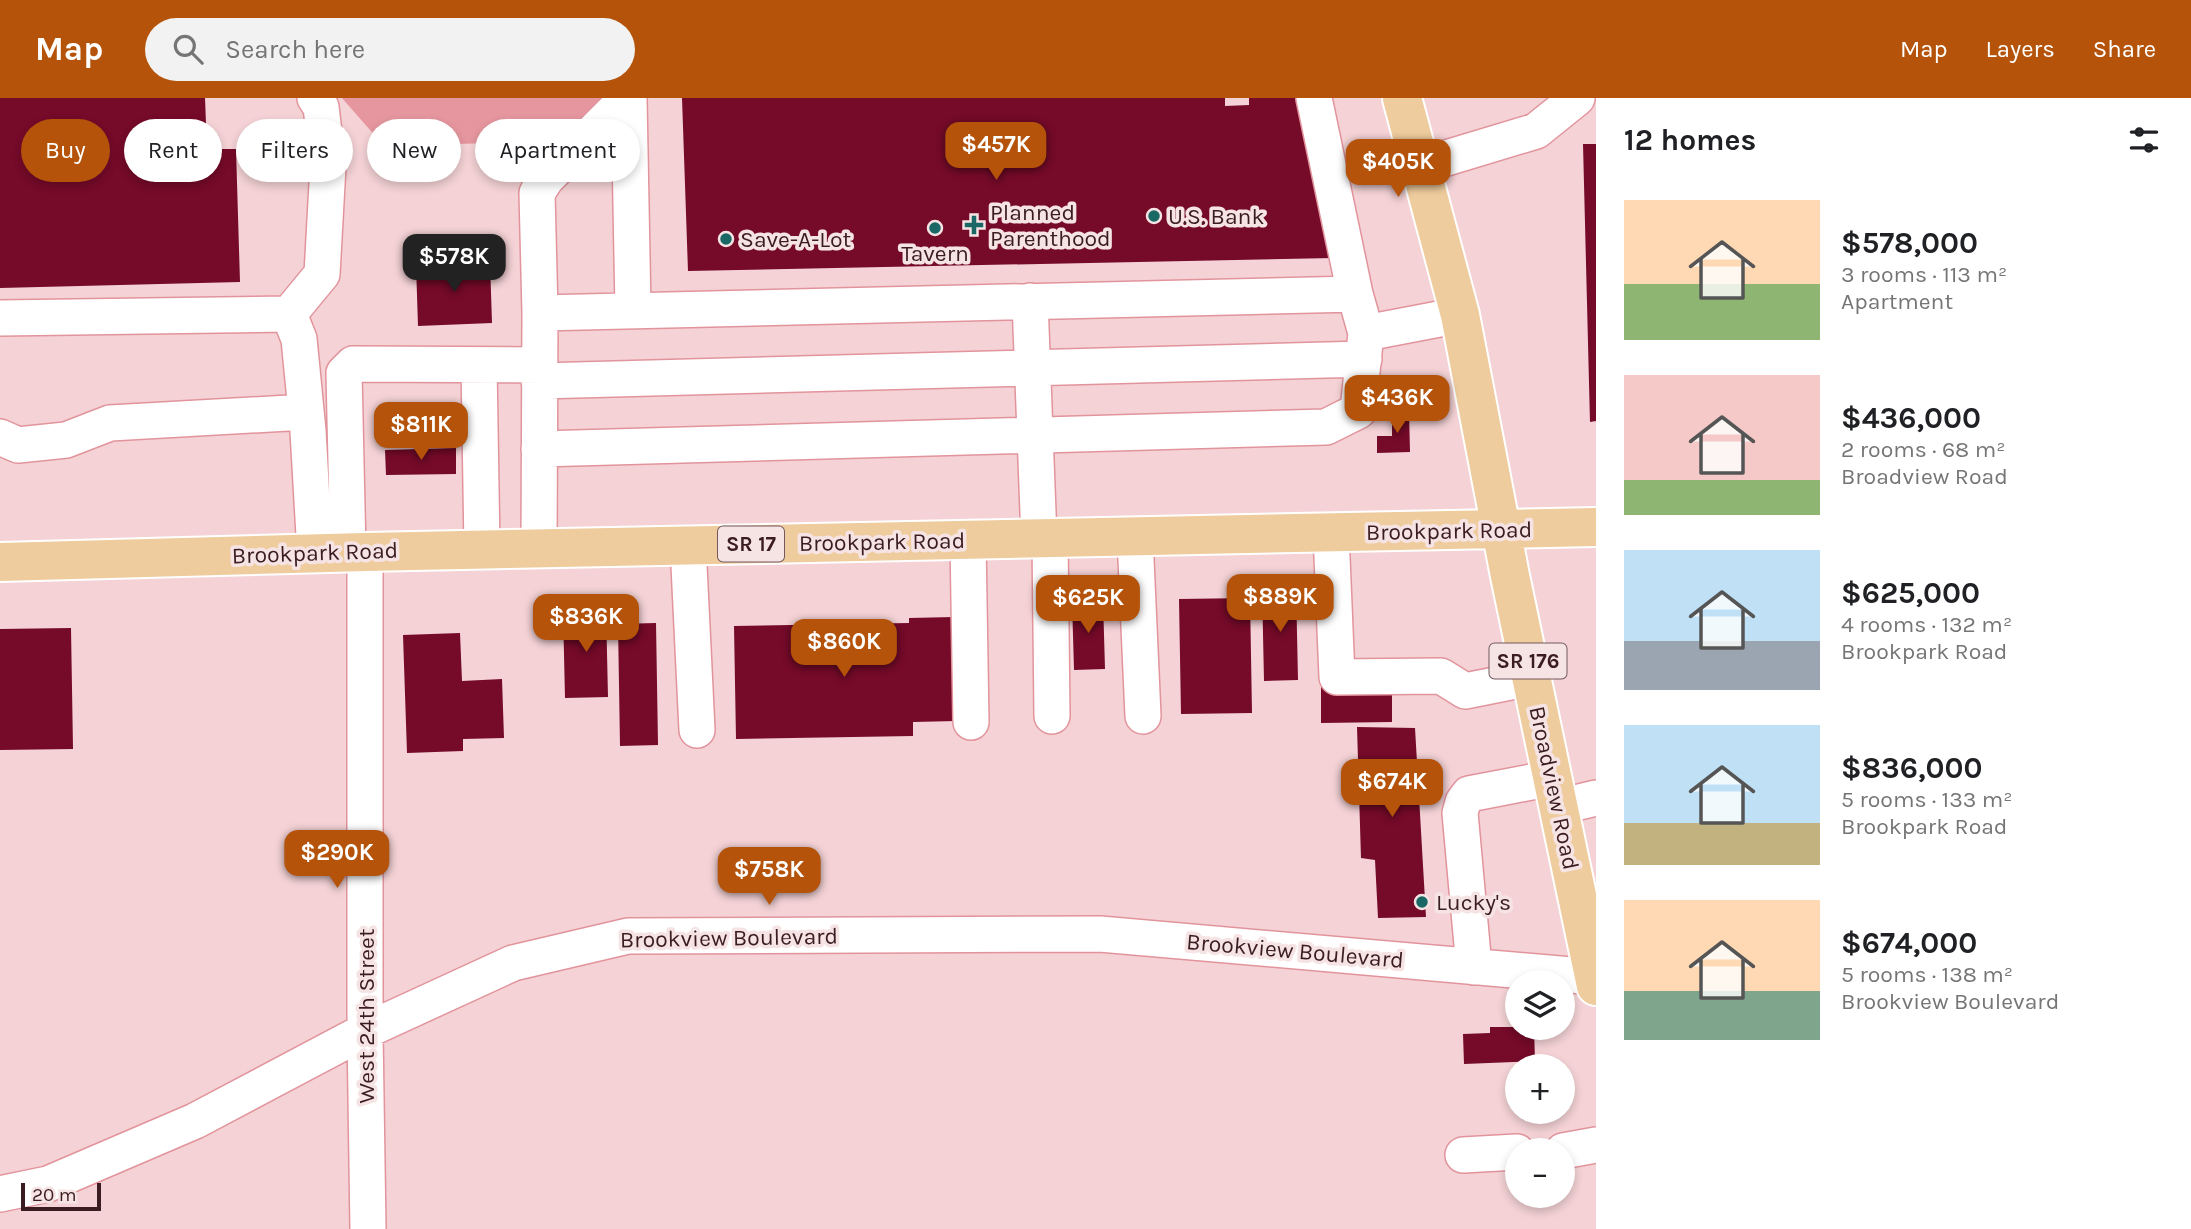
<!DOCTYPE html>
<html lang="en">
<head>
<meta charset="utf-8">
<style>
	body { margin:0; font-family:Karla,sans-serif; background:#f2f2f2; color:#202124; height:100vh; display:flex; flex-direction:column; font-size:26px; white-space:nowrap }
	* { box-sizing:border-box; margin:0 }
	p { font-size:23px; color:#757577 }
	.icon { flex:none; width:38px; height:38px; fill:none; stroke:currentColor; stroke-width:2; stroke-linecap:round; stroke-linejoin:round }
	.map { position:relative; flex:1; overflow:hidden }
	.side { display:flex; flex-direction:column; background:#fff; width:595px }
	.side>* { flex:none }
	.top-card { position:absolute; left:21px; top:21px; width:665px; height:63px; display:flex; gap:14px }
	.controls { position:absolute; left:1505px; top:872px; display:grid; gap:14px }
	.controls a { display:grid; place-items:center; width:70px; height:70px; border-radius:50%; background:#fff; box-shadow:0 4px 10px #0003; font-size:35px }
	.scale { position:absolute; left:21px; bottom:18px; width:80px; box-sizing:border-box; padding-left:7px; border:4px solid #3b1d21; border-top:0; font-size:19px; line-height:24px; white-space:nowrap; color:#3b1d21; -webkit-text-stroke:5px #f6e4e5; paint-order:stroke }
	.price { position:absolute; translate:-50% -60px; padding:0 16px; border-radius:14px; background:#b45309; color:#fff; font-size:23px; line-height:46px; filter:drop-shadow(0 2px 4px #0008) }
	.price::after { content:''; position:absolute; left:50%; top:42px; width:21px; height:16px; margin-left:-10px; background:inherit; clip-path:polygon(0 0,100% 0,50% 100%) }
	.price.active { background:#222; color:#fff }
	ul { padding:0; list-style:none }
	li { display:flex; align-items:center; gap:21px; height:175px; padding:0 28px }
	li span { display:grid; place-items:center; flex:none; width:196px; height:140px; border-radius:0px; color:#555 }
	li>.icon { margin-inline-start:auto }
	span .icon { width:84px; height:84px; fill:#fffc; stroke-width:1 }
	li b { font-size:30px }
	h2 { display:flex; justify-content:space-between; align-items:center; height:84px; padding:0 28px; font-size:30px }
	.pill { padding:0 24px; border-radius:32px; background:#fff; box-shadow:0 4px 10px #0003; font-size:24px; line-height:63px }
	.pill.active { background:#b45309; color:#fff }
	header { display:flex; align-items:center; gap:42px; box-sizing:border-box; height:98px; padding:0 35px; background:#b45309; color:#fff }
	header strong { font-size:33px }
	nav { display:flex; gap:38px; margin-inline-start:auto; font-size:24px }
	.search { width:490px; height:63px; background:#f2f2f2; display:flex; align-items:center; gap:18px; box-sizing:border-box; padding:0 24px; border-radius:38px; color:#757577; font-size:26px }
	main { display:flex; flex:1; min-height:0 }
	.map>svg:first-child { display:block }
	.green { fill:#e5969e }
	.building { fill:#750a29 }
	.lines { fill:none; stroke-linecap:round; stroke-linejoin:round }
	.minor-casing { stroke:#e2949c; stroke-width:38 }
	.major-casing { stroke:#fff; stroke-width:42 }
	.minor { stroke:#fff; stroke-width:35 }
	.major { stroke:#efcc9d; stroke-width:38 }
	.poi-dot { fill:#1a6866; stroke:#f6e4e5; stroke-width:2.5 }
	.labels { text-anchor:middle; dominant-baseline:central; stroke-width:7; stroke-linejoin:round; paint-order:stroke }
	.shield { fill:#f6e4e5; stroke:#73595c; stroke-width:2 }
	.shield-label { font-size:21px; font-weight:bold; fill:#3b1d21 }
	.poi-label { font-size:23px; fill:#3b1d21; stroke:#f6e4e5; text-anchor:start }
	.street-label { font-size:23px; fill:#3b1d21; stroke:#f6e4e5 }
</style>
</head>
<body>
<header>
<strong>Map</strong>
<div class="search"><svg class="icon" aria-label="search" viewBox="0 0 24 24"><circle cx="10" cy="10" r="6"/><path d="M15 15l6 6"/></svg>Search here</div>
<nav><a>Map</a><a>Layers</a><a>Share</a></nav>
</header>
<main>
<div class="map">
<svg width="1596" height="1131" viewBox="0 0 1596 1131">
	<rect width="100%" height="100%" fill="#f4d2d5"/>
	<!-- green -->
	<path class="green" d="M342 0H611L569 43 384 48Z"/>
	<!-- building -->
	<path class="building" d="M0 0H205L207 51H236L240 184 0 190Z
		M682 0H1225V8L1249 7V0H1297L1333 160 688 173Z
		M1583 46H1596V323L1590 324Z
		M490 164 492 225 418 228 416 167Z
		M1392 313H1409L1410 354 1377 355V338H1392Z
		M456 350V376L386 377 385 352Z
		M1262 489H1296L1298 582 1264 583Z
		M1250 500 1252 615 1181 616 1179 501Z
		M1103 502 1105 571 1074 572 1072 503Z
		M606 511 608 599 565 600 563 512Z
		M954 519 956 623 913 624V638L736 641 734 528 909 525V520Z
		M656 525 658 647 620 648 618 526Z
		M71 530 73 651 0 652V531Z
		M460 535 462 583 502 581 504 640 463 641V653L407 655 403 537Z
		M1392 587V624L1321 625V588Z
		M1357 629 1415 630 1426 819 1378 820 1375 762 1361 760Z
		M1490 929H1534L1535 963 1464 966 1463 936 1490 935Z"/>
	<g class="lines">
		<!-- minor casing -->
		<g class="minor-casing">
			<path id="minor" d="M629 0 633 212
				M1314 0 1355 196 1366 235 1460 217
				M1420 68 1536 33 1577 0
				M1030 203 1039 441
				M540 215 1355 196
				M289 216 322 176 328 68 321 9 315 0
				M0 220 289 216 299 241 308 333 315 455
				M479 267 482 451
				M539 283 1364 261
				M0 339 18 347 66 342 110 325 306 314
				M539 351 1326 329 1358 313 1366 235
				M1331 435 1337 579 1441 578 1465 593 1531 580
				M1135 439 1143 618
				M1050 441 1052 618
				M968 442 971 624
				M688 447 697 632
				M539 450 540 215 537 95 546 81 627 0
				M348 454 344 275 353 266 540 267
				M365 454V933L368 1131
				M1558 709 1596 700
				M1474 869 1460 715 1463 704 1469 696 1552 680
				M1563 1053 1596 1047
				M1463 1057 1517 1054
				M0 1096 48 1086 195 1023 365 933 513 865 628 838 1100 836 1594 879"/>
		</g>
		<!-- major casing -->
		<g class="major-casing">
			<path id="major" d="M1402 0 1460 217 1510 478 1596 888
				M0 464 365 454 1596 429"/>
		</g>
		<!-- minor -->
		<use href="#minor" class="minor"/>
		<!-- major -->
		<use href="#major" class="major"/>
	</g>
	<!-- markers -->
	<g class="poi-dot">
		<circle cx="1154" cy="118" r="7"/>
		<path d="M970.5 116.5h7v7h7v7h-7v7h-7v-7h-7v-7h7z"/>
		<circle cx="935" cy="130" r="7"/>
		<circle cx="726" cy="141" r="7"/>
		<circle cx="1422" cy="804" r="7"/>
	</g>
	<g class="labels">
		<!-- shield labels -->
		<g class="shield">
			<rect x="718" y="428.5" width="66" height="35" rx="5"/>
			<rect x="1489.5" y="545.5" width="77" height="35" rx="5"/>
		</g>
		<g class="shield-label">
			<text x="751" y="446">SR 17</text>
			<text x="1528" y="563">SR 176</text>
		</g>
		<!-- poi labels -->
		<g class="poi-label">
			<text x="990" y="114">Planned<tspan x="990" dy="26">Parenthood</tspan></text>
			<text x="1168" y="118">U.S. Bank</text>
			<text x="740" y="141">Save-A-Lot</text>
			<text x="935" y="155" text-anchor="middle">Tavern</text>
			<text x="1436" y="804">Lucky's</text>
		</g>
		<!-- street labels -->
		<g class="street-label">
			<text transform="translate(1449 433) rotate(-1)">Brookpark Road</text>
			<text transform="translate(882 444) rotate(-1)">Brookpark Road</text>
			<text transform="translate(315 455) rotate(-2)">Brookpark Road</text>
			<text transform="translate(1554 690) rotate(78)">Broadview Road</text>
			<text transform="translate(729 840) rotate(-1)">Brookview Boulevard</text>
			<text transform="translate(1295 853) rotate(5)">Brookview Boulevard</text>
			<text transform="translate(366 918) rotate(-90)">West 24th Street</text>
		</g>
	</g>
</svg>
<div class="controls">
<a><svg class="icon" aria-label="layers" viewBox="0 0 24 24"><path d="M12 4l9 5-9 5-9-5zM3 14l9 5 9-5"/></svg></a>
<a>+</a>
<a>−</a>
</div>
<div class="scale">20 m</div>
<b class="price" style="left:996px;top:84px">$457K</b>
<b class="price" style="left:1398px;top:101px">$405K</b>
<b class="price active" style="left:454px;top:196px">$578K</b>
<b class="price" style="left:1397px;top:337px">$436K</b>
<b class="price" style="left:421px;top:364px">$811K</b>
<b class="price" style="left:1280px;top:536px">$889K</b>
<b class="price" style="left:1088px;top:537px">$625K</b>
<b class="price" style="left:586px;top:556px">$836K</b>
<b class="price" style="left:844px;top:581px">$860K</b>
<b class="price" style="left:1392px;top:721px">$674K</b>
<b class="price" style="left:337px;top:792px">$290K</b>
<b class="price" style="left:769px;top:809px">$758K</b>
<div class="top-card">
<a class="pill active">Buy</a>
<a class="pill">Rent</a>
<a class="pill">Filters</a>
<a class="pill">New</a>
<a class="pill">Apartment</a>
</div>
</div>
<section class="side">
<h2>12 homes<svg class="icon" aria-label="filters" viewBox="0 0 24 24"><path d="M4 7h16M4 17h16"/><circle cx="9" cy="7" r="2"/><circle cx="15" cy="17" r="2"/></svg></h2>
<ul>
<li><span style="background:linear-gradient(#ffd9b3 60%,#8fb573 0)"><svg class="icon" aria-label="home" viewBox="0 0 24 24"><path d="M3 11l9-7 9 7M6 9v11h12V9"/></svg></span><div><b>$578,000</b><p>3 rooms · 113 m²</p><p>Apartment</p></div></li>
<li><span style="background:linear-gradient(#f6c9c9 75%,#8fb573 0)"><svg class="icon" aria-label="home" viewBox="0 0 24 24"><path d="M3 11l9-7 9 7M6 9v11h12V9"/></svg></span><div><b>$436,000</b><p>2 rooms · 68 m²</p><p>Broadview Road</p></div></li>
<li><span style="background:linear-gradient(#bfe0f5 65%,#9aa5b1 0)"><svg class="icon" aria-label="home" viewBox="0 0 24 24"><path d="M3 11l9-7 9 7M6 9v11h12V9"/></svg></span><div><b>$625,000</b><p>4 rooms · 132 m²</p><p>Brookpark Road</p></div></li>
<li><span style="background:linear-gradient(#bfe0f5 70%,#c2b280 0)"><svg class="icon" aria-label="home" viewBox="0 0 24 24"><path d="M3 11l9-7 9 7M6 9v11h12V9"/></svg></span><div><b>$836,000</b><p>5 rooms · 133 m²</p><p>Brookpark Road</p></div></li>
<li><span style="background:linear-gradient(#ffd9b3 65%,#7fa58c 0)"><svg class="icon" aria-label="home" viewBox="0 0 24 24"><path d="M3 11l9-7 9 7M6 9v11h12V9"/></svg></span><div><b>$674,000</b><p>5 rooms · 138 m²</p><p>Brookview Boulevard</p></div></li>
</ul>
</section>
</main>
</body>
</html>
